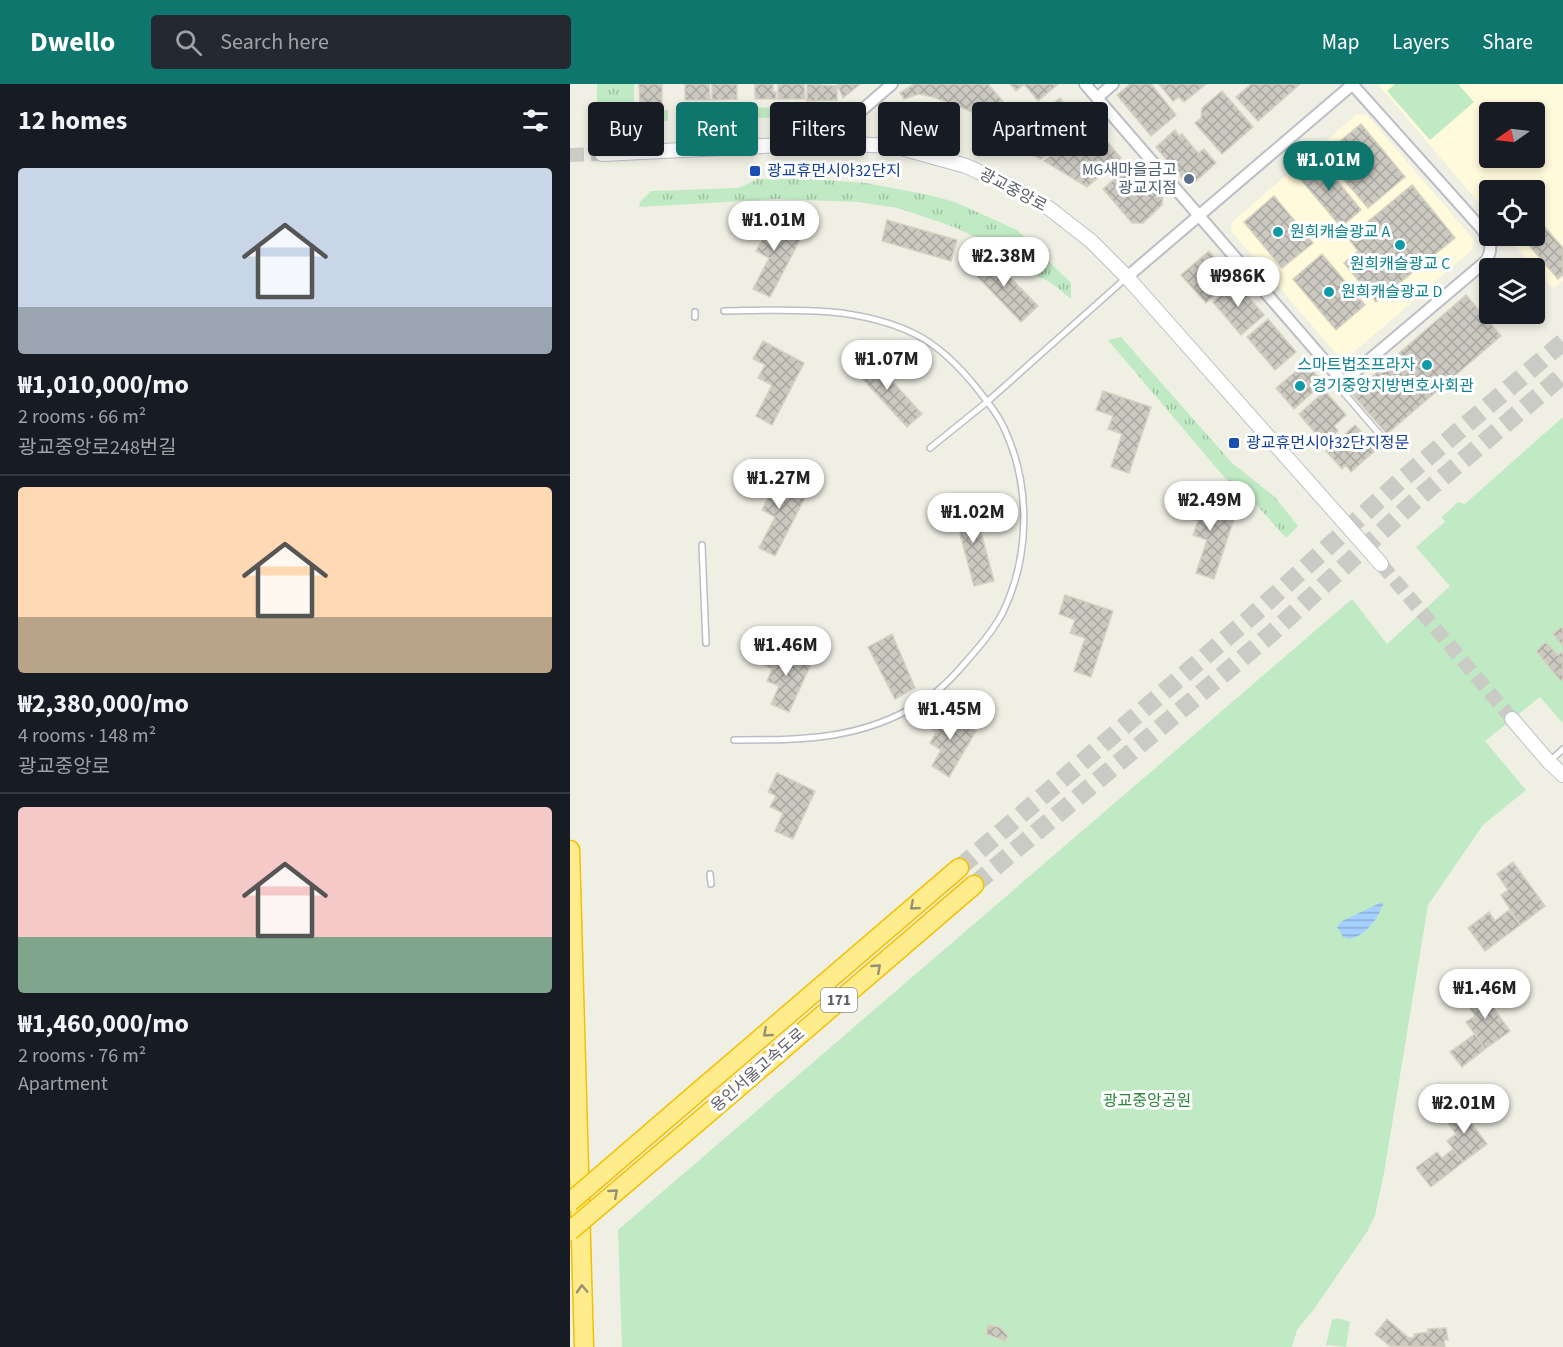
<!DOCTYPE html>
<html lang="en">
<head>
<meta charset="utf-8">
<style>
	body { margin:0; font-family:"Source Sans 3","Noto Sans KR",sans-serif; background:#242831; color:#f1f3f6; height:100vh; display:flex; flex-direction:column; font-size:22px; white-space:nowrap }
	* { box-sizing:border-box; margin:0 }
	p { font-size:20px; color:#9ea1a6 }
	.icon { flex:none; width:33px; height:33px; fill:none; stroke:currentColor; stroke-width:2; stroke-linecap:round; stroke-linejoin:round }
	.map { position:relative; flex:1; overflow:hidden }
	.details { display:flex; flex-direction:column; background:#171b24; width:570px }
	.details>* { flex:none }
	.guide { position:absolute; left:18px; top:18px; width:570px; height:54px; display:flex; gap:12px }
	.needle { width:39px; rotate:256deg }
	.buttons { position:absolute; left:909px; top:18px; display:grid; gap:12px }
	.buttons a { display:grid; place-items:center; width:66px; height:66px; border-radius:6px; background:#171b24; box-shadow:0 3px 9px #0003; font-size:30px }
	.price { position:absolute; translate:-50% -51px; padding:0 14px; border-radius:21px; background:#fff; color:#222; font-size:20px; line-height:39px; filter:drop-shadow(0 2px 3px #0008) }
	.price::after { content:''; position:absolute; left:50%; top:36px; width:18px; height:14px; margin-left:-9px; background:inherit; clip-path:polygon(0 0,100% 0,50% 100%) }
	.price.selected { background:#0f766e; color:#fff }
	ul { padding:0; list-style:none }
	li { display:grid; align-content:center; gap:12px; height:318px; padding:0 18px }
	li+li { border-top:2px solid #363941 }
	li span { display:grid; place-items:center; height:186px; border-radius:6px; color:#555 }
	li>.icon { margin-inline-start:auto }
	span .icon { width:108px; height:108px; fill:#fffc; stroke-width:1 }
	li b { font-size:26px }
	h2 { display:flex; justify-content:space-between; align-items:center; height:72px; padding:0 18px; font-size:26px }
	.chip { padding:0 21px; border-radius:6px; background:#171b24; box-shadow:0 3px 9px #0003; font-size:21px; line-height:54px }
	.chip.selected { background:#0f766e; color:#fff }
	header { display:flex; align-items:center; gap:36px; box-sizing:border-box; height:84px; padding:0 30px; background:#0f766e; color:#fff }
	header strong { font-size:28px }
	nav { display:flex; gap:33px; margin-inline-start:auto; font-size:21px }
	.search { width:420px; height:54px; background:#242831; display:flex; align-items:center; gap:15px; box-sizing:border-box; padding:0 21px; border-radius:6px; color:#9ea1a6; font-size:22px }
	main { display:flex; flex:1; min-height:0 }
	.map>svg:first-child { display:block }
	.commercial { fill:#fffadb; fill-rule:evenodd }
	.grass { fill:url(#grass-tufts) }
	.green { fill:#bfeac3 }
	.water { fill:url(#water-rules) }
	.building { fill:url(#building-cross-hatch); stroke:#d6d2c2; stroke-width:1.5 }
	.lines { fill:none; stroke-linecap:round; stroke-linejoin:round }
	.secondary-tunnel { stroke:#cbcbc5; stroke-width:14; stroke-dasharray:14 7; stroke-linecap:butt }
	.highway-tunnel { stroke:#cbcbc5; stroke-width:18; stroke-dasharray:18 9; stroke-linecap:butt }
	.lane-casing { stroke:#bcbec5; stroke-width:8 }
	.street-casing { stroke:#bcbec5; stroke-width:14 }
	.secondary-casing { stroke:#bdc0c7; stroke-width:16 }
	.highway-casing { stroke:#f5c000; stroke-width:21 }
	.lane { stroke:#fff; stroke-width:5 }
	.street { stroke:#fff; stroke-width:10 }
	.secondary { stroke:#fff; stroke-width:14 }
	.highway { stroke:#ffed8d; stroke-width:18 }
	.highway-bridge-casing { stroke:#f5c000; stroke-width:21; stroke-linecap:butt }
	.highway-bridge { stroke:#ffed8d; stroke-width:18 }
	.oneway { stroke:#959174 }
	.transit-dot { fill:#1a4fb4; stroke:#fff; stroke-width:2 }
	.service-dot { fill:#5c6f8a; stroke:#fff; stroke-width:2 }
	.culture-dot { fill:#0f9aa8; stroke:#fff; stroke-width:2 }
	.labels { text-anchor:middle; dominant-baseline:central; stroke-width:6; stroke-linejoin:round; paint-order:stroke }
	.shield { fill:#fff; stroke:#8d9095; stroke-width:1.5 }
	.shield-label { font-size:15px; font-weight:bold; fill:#5c6067 }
	.service-label { font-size:16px; fill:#4e5e75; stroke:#fff; text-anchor:end }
	.transit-label { font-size:16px; fill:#164399; stroke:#fff; text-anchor:start }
	.street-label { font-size:16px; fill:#5c6067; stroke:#fff }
	.culture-label { font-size:16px; fill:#0d838f; stroke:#fff; text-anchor:start }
	.park-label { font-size:16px; fill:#2c8639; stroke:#fff }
</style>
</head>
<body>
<header>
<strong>Dwello</strong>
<div class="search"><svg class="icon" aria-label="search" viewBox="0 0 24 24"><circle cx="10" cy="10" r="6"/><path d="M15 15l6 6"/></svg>Search here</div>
<nav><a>Map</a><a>Layers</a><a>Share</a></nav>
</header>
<main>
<section class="details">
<h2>12 homes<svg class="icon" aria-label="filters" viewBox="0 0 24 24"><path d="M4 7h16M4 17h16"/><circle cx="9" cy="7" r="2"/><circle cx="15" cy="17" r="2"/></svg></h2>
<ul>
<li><span style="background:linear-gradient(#c9d6e8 75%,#9aa5b1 0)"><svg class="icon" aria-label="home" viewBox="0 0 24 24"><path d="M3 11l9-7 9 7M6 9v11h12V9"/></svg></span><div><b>₩1,010,000/mo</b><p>2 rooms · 66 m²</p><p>광교중앙로248번길</p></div></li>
<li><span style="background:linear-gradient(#ffd9b3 70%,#b9a48a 0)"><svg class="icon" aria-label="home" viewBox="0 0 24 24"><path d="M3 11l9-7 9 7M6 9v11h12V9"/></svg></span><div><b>₩2,380,000/mo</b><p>4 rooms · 148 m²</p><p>광교중앙로</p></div></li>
<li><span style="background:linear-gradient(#f6c9c9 70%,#7fa58c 0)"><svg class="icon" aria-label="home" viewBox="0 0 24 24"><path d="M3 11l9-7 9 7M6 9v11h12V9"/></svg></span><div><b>₩1,460,000/mo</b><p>2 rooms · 76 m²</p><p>Apartment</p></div></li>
</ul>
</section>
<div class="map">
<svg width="993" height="1263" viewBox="0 0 993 1263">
	<defs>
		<pattern id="grass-tufts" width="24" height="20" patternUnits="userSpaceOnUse" patternTransform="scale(1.5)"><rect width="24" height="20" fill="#bfeac3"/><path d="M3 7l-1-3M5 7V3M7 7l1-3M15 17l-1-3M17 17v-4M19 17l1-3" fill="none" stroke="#9ec1a2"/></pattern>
		<pattern id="water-rules" width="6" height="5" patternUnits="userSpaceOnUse" patternTransform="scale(1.5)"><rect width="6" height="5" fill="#a6d0ff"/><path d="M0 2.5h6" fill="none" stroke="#8aacd2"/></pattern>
		<pattern id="building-cross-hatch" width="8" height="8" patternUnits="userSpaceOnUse" patternTransform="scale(1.5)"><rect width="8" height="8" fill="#ccc9c1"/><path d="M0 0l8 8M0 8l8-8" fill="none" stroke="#a9a7a1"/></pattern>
	</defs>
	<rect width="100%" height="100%" fill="#f0efe4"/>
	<!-- commercial -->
	<path class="commercial" d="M808 0H993V197L983 205 937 152H964V106H920L919 131ZM920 28H964V74H920Z
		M787 30 797 31 904 156 902 166 777 274 769 273 661 147 662 138Z"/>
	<!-- grass -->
	<path class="grass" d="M27 0H64V26H98V37L27 39Z
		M262 22 250 32 116 36 115 25Z
		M188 95H237L296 99 359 111 385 118 447 146 501 199V215L480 198 469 193 452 179 418 159 384 143 328 124 288 118 206 115 69 123 70 118 81 107 168 104Z
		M551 253 662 379 705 413 728 442 716 454 683 417 655 394 538 256Z"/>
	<!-- green -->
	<path class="green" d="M825 0H888L904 18 860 56 817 7Z
		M993 333V639L970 613 915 657 956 706 913 741 858 821 814 1089 805 1131 797 1148 744 1225 727 1246 722 1263H52L48 1146 782 515 817 560 880 502 846 463 875 438 872 433 888 418 895 420Z
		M768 1234 780 1238 776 1263 756 1261 762 1236Z"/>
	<!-- water -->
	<path class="water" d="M812 818 813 820C808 835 795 852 779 855L773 853 767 843 772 837Z"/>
	<!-- building -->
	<path class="building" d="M69 0H92V20L70 21Z
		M115 0H139L140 16H115Z
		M142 0H167V15L142 16Z
		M185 0H203V8H206V15H185Z
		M208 0H234L235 15H208Z
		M237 0 267 2V16L237 17Z
		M267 0H290L273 14Z
		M344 0H418L436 21 429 43 398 26 363 13 349 10 334 15 330 9Z
		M440 0H488L468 17 454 0 446 7Z
		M560 0H581L606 31 581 52 547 11Z
		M589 0H636L614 18 609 13 603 17Z
		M681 0H730L688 37 666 13Z
		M652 7 683 43 652 70 625 39 631 34 632 24Z
		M490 14 513 43 471 75 428 54 452 34 457 41Z
		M791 40 835 93 798 124 753 71Z
		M605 46 609 52 612 50 628 69 634 65 646 79 625 98H615L586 63Z
		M530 49 551 74 517 103 474 77 497 58 509 71 518 64 516 61Z
		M748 73 791 126 771 143 727 91Z
		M564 78 593 111 592 121 573 139H562L533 105Z
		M842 101 885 154 806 218 774 179 788 167 778 154Z
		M704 112 743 159 712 184 674 138Z
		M190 130 232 152 200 213 183 205 199 174 186 167 193 154 181 148Z
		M964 131 993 164V191L988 195 952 153 945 159 938 152H964Z
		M317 136 387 156 381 177 312 157Z
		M639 167 663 194 636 219 611 191Z
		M417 170 468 222 451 238 401 186Z
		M752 170 795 221 766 246 723 195Z
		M666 198 694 231 671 251 643 218Z
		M896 211 931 252 817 350 782 310Z
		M698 235 726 268 705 286 677 253Z
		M193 257 234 279 202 341 186 332 202 301 188 294 195 281 183 275Z
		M298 271 352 330 337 343 283 285Z
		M736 279 753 299 724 325 706 304Z
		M533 307 581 323 559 389 541 383 552 350 538 345 543 332 526 326Z
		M755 307 776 331 764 342 768 347 754 359 729 330Z
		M785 341 807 365 781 388 776 381 772 385 756 367Z
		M196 388 237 410 205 472 189 464 205 433 192 426 198 413 186 406Z
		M618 412 666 429 644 495 626 489 637 456 623 451 628 437 611 432Z
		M403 418 424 497 404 502 383 424Z
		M495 511 543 527 521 593 504 587 515 554 500 549 505 536 489 530Z
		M993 542V562L983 550Z
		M322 550 345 604 325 615 298 563Z
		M976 558 988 571 993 567V595L991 597 966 567Z
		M203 562 241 580 219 628 201 620 209 602 197 597 202 585 195 581Z
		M370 625 406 647 379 693 362 682 371 666 360 659 366 648 359 643Z
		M207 689 245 707 223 755 205 747 213 729 200 723 206 712 198 708Z
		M943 778 975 822 950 841 931 811 938 806 927 790Z
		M939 826 950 841 915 867 898 844 919 828 925 837Z
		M910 905 940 947 915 965 896 938 905 932 894 916Z
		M905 950 915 965 892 983 880 968Z
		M888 1021 917 1060 893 1078 877 1057 886 1050 873 1032Z
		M883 1065 893 1078 861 1103 846 1084 867 1068 872 1074Z
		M817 1235 839 1254 845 1253 844 1250 858 1248V1245L876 1244 878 1256H874L875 1263 820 1262 805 1250Z
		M418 1241 430 1243 438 1252 435 1257 416 1250Z"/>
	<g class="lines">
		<!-- secondary-tunnel -->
		<path class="secondary-tunnel" d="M0 71 32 70
			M811 480 942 635"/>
		<!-- highway-tunnel -->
		<path class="highway-tunnel" d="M389 784 682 532 830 397 993 258
			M404 801 702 549 845 417 993 291"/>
		<!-- lane casing -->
		<g class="lane-casing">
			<path id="lane" d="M154 227C218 226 285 221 345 250 371 263 391 284 409 307 418 319 428 330 434 344 461 401 460 472 433 528 423 547 409 563 395 579 382 594 369 608 352 618 292 656 233 656 164 656
				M125 228V233
				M773 298 774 309 812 353
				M360 364 417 318 556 194
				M132 461 136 559
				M980 677 993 665
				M140 790 141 800"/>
		</g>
		<!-- street casing -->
		<g class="street-casing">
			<path id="street" d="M515 0 773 298 916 177C924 163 920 156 911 144L782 0
				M527 14 543 0
				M254 59 322 0
				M557 193 783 0"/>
		</g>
		<!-- secondary casing -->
		<g class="secondary-casing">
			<path id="secondary" d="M32 70 254 59 324 62 396 82 445 104 480 125 521 157 557 193 811 480
				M942 635 979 678 993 691"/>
		</g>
		<!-- highway casing -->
		<g class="highway-casing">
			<path id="highway" d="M0 766 14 1263
				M122 1013 389 784
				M135 1032 404 801"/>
		</g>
		<!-- lane -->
		<use href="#lane" class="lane"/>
		<!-- street -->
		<use href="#street" class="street"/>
		<!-- secondary -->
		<use href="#secondary" class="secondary"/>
		<!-- highway -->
		<use href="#highway" class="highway"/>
		<!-- highway-bridge casing -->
		<g class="highway-bridge-casing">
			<path id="highway-bridge" d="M0 1118 122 1013
				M0 1147 135 1032"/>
		</g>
		<!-- highway-bridge -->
		<use href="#highway-bridge" class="highway-bridge"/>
	</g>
	<!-- one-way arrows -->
	<defs><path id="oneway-chevron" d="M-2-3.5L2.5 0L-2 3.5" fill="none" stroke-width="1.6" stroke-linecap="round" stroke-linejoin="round" transform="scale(1.5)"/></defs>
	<g class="oneway">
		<use href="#oneway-chevron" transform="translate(344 822) rotate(139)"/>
		<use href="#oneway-chevron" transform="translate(307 884) rotate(-41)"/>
		<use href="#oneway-chevron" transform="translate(197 949) rotate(139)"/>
		<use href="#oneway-chevron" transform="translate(44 1109) rotate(-41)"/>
		<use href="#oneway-chevron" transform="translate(12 1205) rotate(-92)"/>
	</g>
	<!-- markers -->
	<g class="transit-dot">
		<rect x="179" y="81" width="12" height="12" rx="3"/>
		<rect x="658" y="353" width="12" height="12" rx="3"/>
	</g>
	<circle class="service-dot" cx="619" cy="95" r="6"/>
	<g class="culture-dot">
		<circle cx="708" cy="148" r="6"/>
		<circle cx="830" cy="161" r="6"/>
		<circle cx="759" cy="208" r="6"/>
		<circle cx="857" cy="281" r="6"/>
		<circle cx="730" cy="302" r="6"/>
	</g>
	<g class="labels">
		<!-- shield labels -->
		<rect class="shield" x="251" y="904" width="36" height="24" rx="4.5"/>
		<g class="shield-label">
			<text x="269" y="916">171</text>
		</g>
		<!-- service labels -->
		<g class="service-label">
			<text x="607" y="86">MG새마을금고<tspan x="607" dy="18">광교지점</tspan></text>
		</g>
		<!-- transit labels -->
		<g class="transit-label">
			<text x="197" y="87">광교휴먼시아32단지</text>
			<text x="676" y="359">광교휴먼시아32단지정문</text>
		</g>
		<!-- street labels -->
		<g class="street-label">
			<text transform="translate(443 106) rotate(28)">광교중앙로</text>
			<text transform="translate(188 986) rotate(-41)">용인서울고속도로</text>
		</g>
		<!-- culture labels -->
		<g class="culture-label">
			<text x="720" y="148">원희캐슬광교 A</text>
			<text x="830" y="180" text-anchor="middle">원희캐슬광교 C</text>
			<text x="771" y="208">원희캐슬광교 D</text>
			<text x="845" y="281" text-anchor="end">스마트법조프라자</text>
			<text x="742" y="302">경기중앙지방변호사회관</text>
		</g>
		<!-- park labels -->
		<g class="park-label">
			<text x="577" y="1017">광교중앙공원</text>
		</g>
	</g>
</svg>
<div class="buttons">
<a><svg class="needle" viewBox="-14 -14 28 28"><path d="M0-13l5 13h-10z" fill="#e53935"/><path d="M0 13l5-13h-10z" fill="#9ea1a6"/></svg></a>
<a><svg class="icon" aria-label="locate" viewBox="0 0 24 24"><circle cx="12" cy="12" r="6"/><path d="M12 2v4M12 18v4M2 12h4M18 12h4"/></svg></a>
<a><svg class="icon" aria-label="layers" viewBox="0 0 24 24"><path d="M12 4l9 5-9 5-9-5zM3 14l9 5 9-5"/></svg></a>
</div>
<b class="price selected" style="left:759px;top:108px">₩1.01M</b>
<b class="price" style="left:204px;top:168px">₩1.01M</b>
<b class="price" style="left:434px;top:204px">₩2.38M</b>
<b class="price" style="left:668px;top:224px">₩986K</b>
<b class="price" style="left:317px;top:307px">₩1.07M</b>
<b class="price" style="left:209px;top:426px">₩1.27M</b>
<b class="price" style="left:640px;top:448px">₩2.49M</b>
<b class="price" style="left:403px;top:460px">₩1.02M</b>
<b class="price" style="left:216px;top:593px">₩1.46M</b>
<b class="price" style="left:380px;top:657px">₩1.45M</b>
<b class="price" style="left:915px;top:936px">₩1.46M</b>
<b class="price" style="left:894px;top:1051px">₩2.01M</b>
<div class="guide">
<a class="chip">Buy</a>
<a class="chip selected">Rent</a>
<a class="chip">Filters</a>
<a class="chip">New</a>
<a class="chip">Apartment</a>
</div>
</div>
</main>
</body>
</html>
